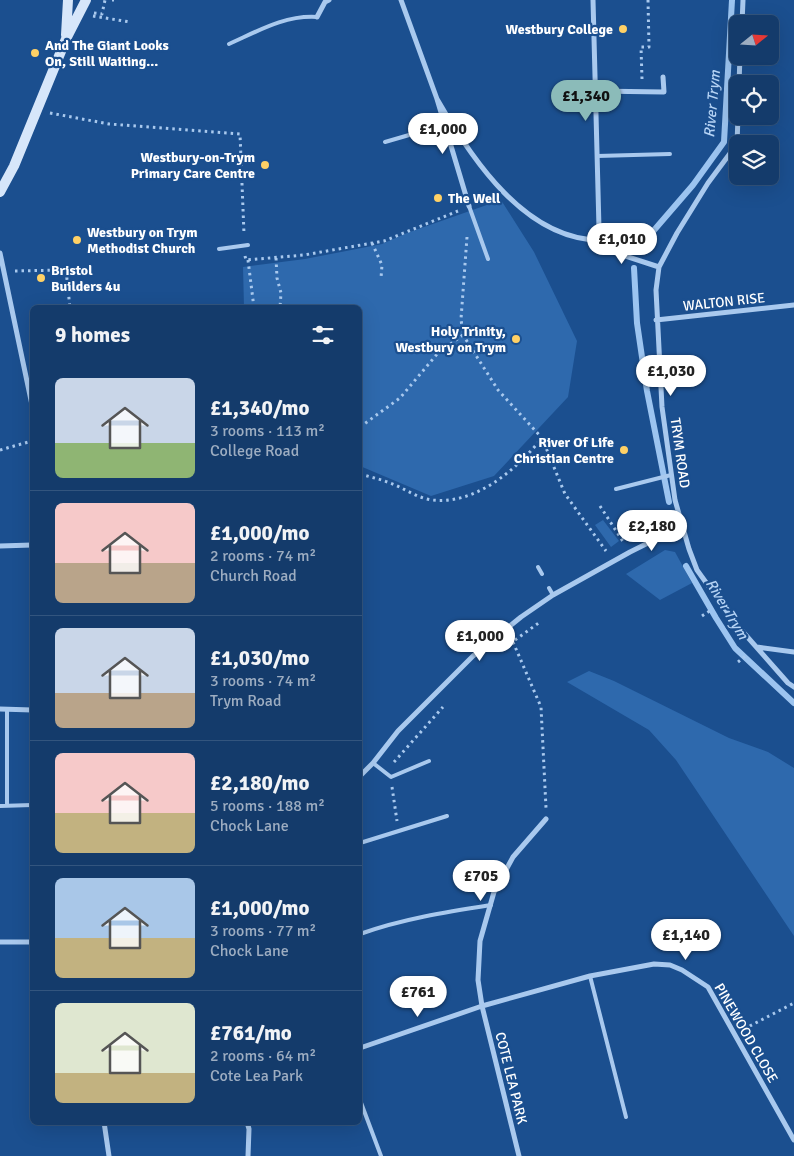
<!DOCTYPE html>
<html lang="en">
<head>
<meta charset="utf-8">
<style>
	body { margin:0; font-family:Signika,sans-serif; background:#1d4271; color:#f1f3f6; height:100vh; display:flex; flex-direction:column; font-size:19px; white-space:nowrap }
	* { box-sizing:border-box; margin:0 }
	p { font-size:16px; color:#9dadc1 }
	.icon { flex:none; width:28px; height:28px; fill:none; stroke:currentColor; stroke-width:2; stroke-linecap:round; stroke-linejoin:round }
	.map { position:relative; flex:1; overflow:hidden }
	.panel { position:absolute; left:30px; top:305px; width:332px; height:820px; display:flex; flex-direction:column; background:#143b6b; border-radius:8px; box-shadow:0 5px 20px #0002,0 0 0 1px #33557e }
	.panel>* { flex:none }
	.needle { width:32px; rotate:72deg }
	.controls { position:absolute; left:729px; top:15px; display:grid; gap:10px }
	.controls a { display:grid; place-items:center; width:50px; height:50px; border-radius:8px; background:#143b6b; box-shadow:0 5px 20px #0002,0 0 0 1px #33557e; font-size:25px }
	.price { position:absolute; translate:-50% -42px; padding:0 11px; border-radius:18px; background:#fff; color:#222; font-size:16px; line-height:32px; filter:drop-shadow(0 1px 2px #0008) }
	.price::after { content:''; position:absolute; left:50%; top:30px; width:15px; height:11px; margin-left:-8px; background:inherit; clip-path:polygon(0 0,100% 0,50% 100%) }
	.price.on { background:#8bbbb9; color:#111 }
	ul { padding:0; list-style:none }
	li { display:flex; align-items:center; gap:15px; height:125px; padding:0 25px }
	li+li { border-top:1px solid #33557e }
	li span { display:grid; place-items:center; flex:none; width:140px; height:100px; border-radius:8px; color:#555 }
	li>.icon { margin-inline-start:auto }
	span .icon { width:60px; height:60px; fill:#fffc; stroke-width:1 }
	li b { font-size:21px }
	h2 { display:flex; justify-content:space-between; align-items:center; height:60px; padding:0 25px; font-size:21px }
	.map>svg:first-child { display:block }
	.green { fill:#2e69ad }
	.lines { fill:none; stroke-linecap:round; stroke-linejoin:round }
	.stream { stroke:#9cc4f0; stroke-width:6 }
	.path { stroke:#a9c9ee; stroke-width:3; stroke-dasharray:2.5 4; stroke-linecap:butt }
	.lane { stroke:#a9c9ee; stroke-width:4 }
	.street { stroke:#a9c9ee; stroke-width:5 }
	.secondary { stroke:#d6e6fa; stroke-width:10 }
	.poi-dot { fill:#ffd166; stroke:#1b4f8f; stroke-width:2 }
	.labels { text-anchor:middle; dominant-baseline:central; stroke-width:4.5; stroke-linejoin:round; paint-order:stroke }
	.poi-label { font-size:14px; font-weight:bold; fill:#fff; stroke:#1b4f8f; text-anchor:end }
	.street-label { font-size:14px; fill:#fff; stroke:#1b4f8f }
	.water-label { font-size:15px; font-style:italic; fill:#b5d3f5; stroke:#1b4f8f }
</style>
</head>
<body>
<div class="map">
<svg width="794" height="1156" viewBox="0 0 794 1156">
	<rect width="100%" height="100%" fill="#1b4f8f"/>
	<!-- green -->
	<path class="green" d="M501 200 534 252 577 341 568 397 494 476 431 496 360 466V308L244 307 243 267 305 259 382 244 407 233Z
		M603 520 619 541 611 547 595 525Z
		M665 550 675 552 692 583 660 600 626 574Z
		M589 671 614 681 729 738 768 752 794 768V936L676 760 649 730 567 682Z"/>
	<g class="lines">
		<!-- stream -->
		<path class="stream" d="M643 243 693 185 724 142 732 0
			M634 268 637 323 647 391 669 502
			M686 566 716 618 735 648 794 703"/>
		<!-- path -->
		<path class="path" d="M112 0H114
			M94 13 102 14 105 0
			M93 16 130 22
			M642 79 641 47H649L648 0
			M50 113 109 124 240 134 244 234
			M467 237 461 319 463 335 498 390 542 438 565 494 606 551
			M372 243 382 265 381 278
			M245 256 246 260 304 255 384 241 458 211
			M276 258 277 278 281 293 280 308
			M248 260 254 308
			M15 271 66 270 70 308
			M360 427 400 398 438 353 463 335
			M0 450 32 441
			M360 474C370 477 380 479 390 483 404 488 417 498 432 500 476 505 517 469 542 438
			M600 506 624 543
			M702 616 711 610
			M515 640 540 622
			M513 642 541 707 546 808
			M738 662 748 654
			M394 762 443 707
			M392 787 397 821
			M744 1029 794 1003"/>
		<!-- lane -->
		<path class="lane" d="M229 44C258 31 285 15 317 17
			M429 130 444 127
			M385 142 416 133
			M597 156 670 154
			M469 206 488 259
			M219 249 248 245
			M616 489 671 475
			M538 567 542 574
			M549 588 553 595
			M7 709V805
			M373 763 391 777 429 761
			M0 806 32 805
			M360 843 447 816
			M360 934C402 919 446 912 491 905
			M590 976 626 1117
			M360 1100 381 1156"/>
		<!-- street -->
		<path class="street" d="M401 0 437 99 469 206
			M593 0 599 228 610 251 659 267
			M317 17 325 2 329 0
			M742 24 743 0
			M739 84 740 56
			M595 91 664 92 663 77
			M437 99C471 158 526 242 603 240
			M738 116 737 144 708 183 677 233 659 267 656 290 662 407 675 500 689 549 697 570 736 624 788 683 794 687
			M0 253 32 405
			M656 320 794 305
			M0 546 32 545
			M757 647 794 652
			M0 709 32 710
			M360 776 373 763 398 731 473 656 521 617 553 595 630 552 682 526
			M0 942H32
			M360 1048 482 1006 590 976 654 964 670 965 682 970 708 987 794 1140
			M104 1122 109 1156
			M247 1122 249 1129 248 1156
			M519 1156 482 1006 478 980 480 941 494 892 513 857 546 819"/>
		<!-- secondary -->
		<path class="secondary" d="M66 35 68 0
			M0 192 14 166 66 39 86 0"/>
	</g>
	<!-- markers -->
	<g class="poi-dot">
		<circle cx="623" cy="29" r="5"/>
		<circle cx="35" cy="53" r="5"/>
		<circle cx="265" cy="165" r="5"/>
		<circle cx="438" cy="198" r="5"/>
		<circle cx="77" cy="240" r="5"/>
		<circle cx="41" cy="278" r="5"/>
		<circle cx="516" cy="339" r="5"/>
		<circle cx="624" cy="450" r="5"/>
	</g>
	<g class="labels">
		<!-- poi labels -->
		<g class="poi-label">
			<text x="613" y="29">Westbury College</text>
			<text x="45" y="45" text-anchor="start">And The Giant Looks<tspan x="45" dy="16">On, Still Waiting...</tspan></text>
			<text x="255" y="157">Westbury-on-Trym<tspan x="255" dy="16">Primary Care Centre</tspan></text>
			<text x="448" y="198" text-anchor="start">The Well</text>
			<text x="87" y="232" text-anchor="start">Westbury on Trym<tspan x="87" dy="16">Methodist Church</tspan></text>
			<text x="51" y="270" text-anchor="start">Bristol<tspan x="51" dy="16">Builders 4u</tspan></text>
			<text x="506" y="331">Holy Trinity,<tspan x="506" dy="16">Westbury on Trym</tspan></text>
			<text x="614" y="442">River Of Life<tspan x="614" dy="16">Christian Centre</tspan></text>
		</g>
		<!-- street labels -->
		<g class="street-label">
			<text transform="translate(724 302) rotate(-6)">WALTON RISE</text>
			<text transform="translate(680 453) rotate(82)">TRYM ROAD</text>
			<text transform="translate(746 1033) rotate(60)">PINEWOOD CLOSE</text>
			<text transform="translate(511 1078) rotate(76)">COTE LEA PARK</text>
		</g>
		<!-- water labels -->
		<g class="water-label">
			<text transform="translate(712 104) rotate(-85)">River Trym</text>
			<text transform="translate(727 609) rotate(59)">River Trym</text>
		</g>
	</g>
</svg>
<div class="controls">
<a><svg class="needle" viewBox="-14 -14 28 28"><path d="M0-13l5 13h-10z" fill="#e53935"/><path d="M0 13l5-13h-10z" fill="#9dadc1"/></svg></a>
<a><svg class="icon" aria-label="locate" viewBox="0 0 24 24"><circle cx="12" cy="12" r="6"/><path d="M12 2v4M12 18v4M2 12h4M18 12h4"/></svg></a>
<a><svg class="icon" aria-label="layers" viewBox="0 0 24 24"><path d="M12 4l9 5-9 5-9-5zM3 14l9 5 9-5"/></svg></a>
</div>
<b class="price on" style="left:586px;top:122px">£1,340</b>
<b class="price" style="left:443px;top:155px">£1,000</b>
<b class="price" style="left:622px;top:265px">£1,010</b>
<b class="price" style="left:671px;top:397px">£1,030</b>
<b class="price" style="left:652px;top:552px">£2,180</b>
<b class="price" style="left:480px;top:662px">£1,000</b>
<b class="price" style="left:481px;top:902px">£705</b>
<b class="price" style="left:686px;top:961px">£1,140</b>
<b class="price" style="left:418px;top:1018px">£761</b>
<section class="panel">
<h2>9 homes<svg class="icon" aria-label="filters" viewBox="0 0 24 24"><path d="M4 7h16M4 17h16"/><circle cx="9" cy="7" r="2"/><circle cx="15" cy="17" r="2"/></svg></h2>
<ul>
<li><span style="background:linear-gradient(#c9d6e8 65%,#8fb573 0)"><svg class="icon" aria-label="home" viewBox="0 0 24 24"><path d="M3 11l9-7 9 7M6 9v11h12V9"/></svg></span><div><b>£1,340/mo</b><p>3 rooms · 113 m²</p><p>College Road</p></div></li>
<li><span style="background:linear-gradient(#f6c9c9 60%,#b9a48a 0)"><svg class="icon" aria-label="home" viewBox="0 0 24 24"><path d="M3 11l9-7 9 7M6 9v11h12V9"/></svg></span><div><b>£1,000/mo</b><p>2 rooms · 74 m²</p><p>Church Road</p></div></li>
<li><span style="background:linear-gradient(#c9d6e8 65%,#b9a48a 0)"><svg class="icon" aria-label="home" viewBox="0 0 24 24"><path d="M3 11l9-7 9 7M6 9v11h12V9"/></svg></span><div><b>£1,030/mo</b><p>3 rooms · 74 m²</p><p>Trym Road</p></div></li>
<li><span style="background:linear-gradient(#f6c9c9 60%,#c2b280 0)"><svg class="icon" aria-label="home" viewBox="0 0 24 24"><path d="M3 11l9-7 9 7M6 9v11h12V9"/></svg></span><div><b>£2,180/mo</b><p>5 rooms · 188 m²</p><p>Chock Lane</p></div></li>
<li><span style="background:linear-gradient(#a9c7e8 60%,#c2b280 0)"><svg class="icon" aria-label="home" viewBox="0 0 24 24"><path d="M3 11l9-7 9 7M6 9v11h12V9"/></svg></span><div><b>£1,000/mo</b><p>3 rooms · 77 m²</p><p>Chock Lane</p></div></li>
<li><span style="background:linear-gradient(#dfe7d0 70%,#c2b280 0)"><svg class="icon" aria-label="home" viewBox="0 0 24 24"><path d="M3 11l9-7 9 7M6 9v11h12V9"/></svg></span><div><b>£761/mo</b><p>2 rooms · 64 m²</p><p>Cote Lea Park</p></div></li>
</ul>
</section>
</div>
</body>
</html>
